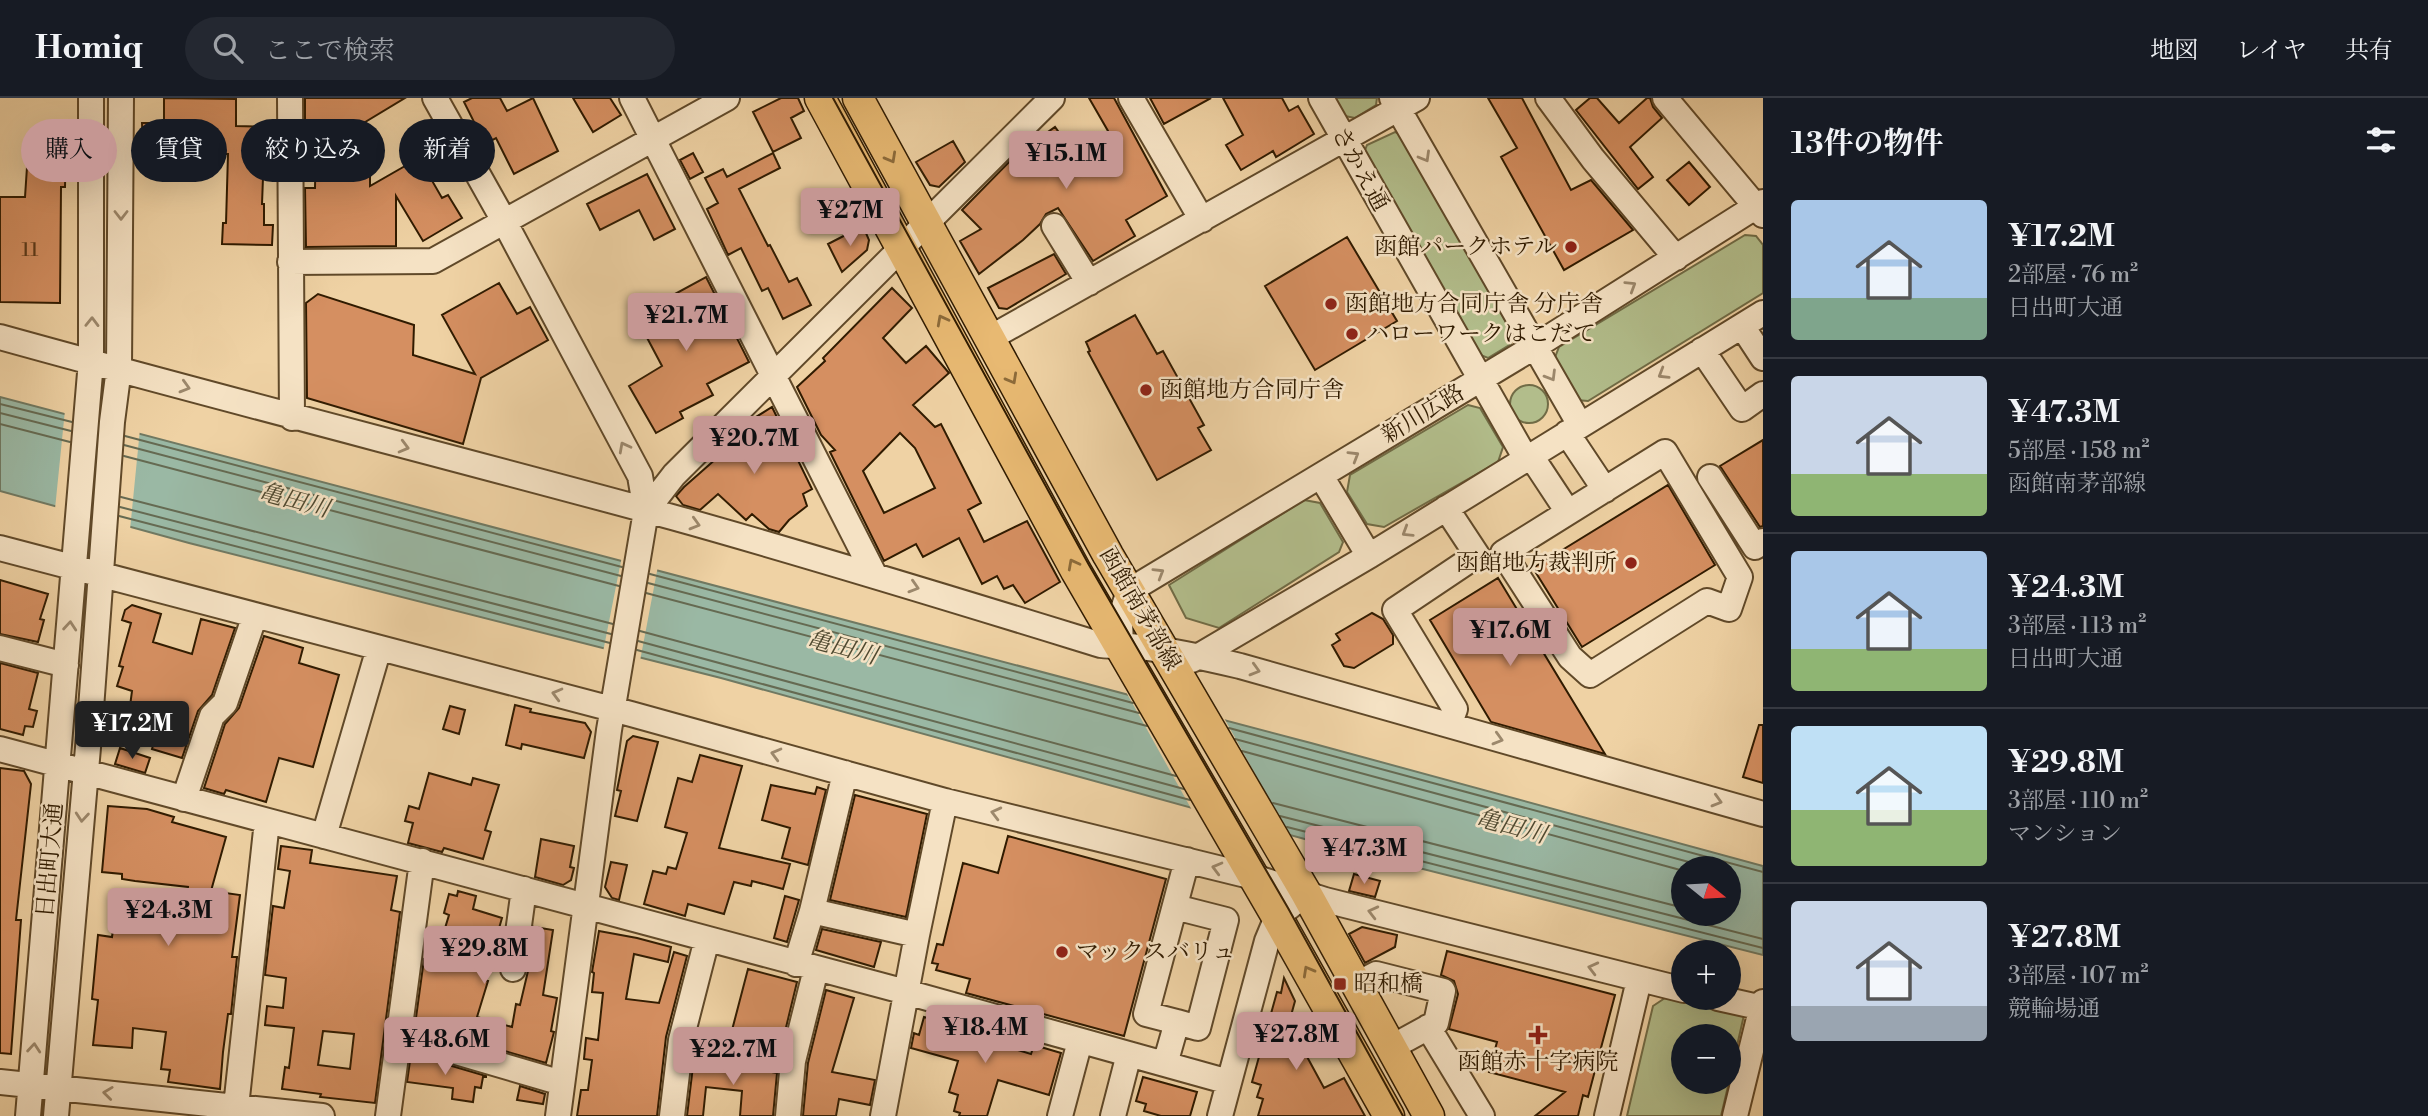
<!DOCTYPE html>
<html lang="ja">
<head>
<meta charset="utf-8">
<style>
	body { margin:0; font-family:"Libre Bodoni","Noto Serif JP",serif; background:#242831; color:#f1f3f6; height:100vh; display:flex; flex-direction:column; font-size:26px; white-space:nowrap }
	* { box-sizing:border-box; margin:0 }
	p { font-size:23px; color:#9ea1a6 }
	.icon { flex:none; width:38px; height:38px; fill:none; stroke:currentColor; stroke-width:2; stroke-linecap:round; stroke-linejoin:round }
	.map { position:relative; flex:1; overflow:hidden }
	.sheet { display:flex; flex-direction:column; background:#171b24; width:665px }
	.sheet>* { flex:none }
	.top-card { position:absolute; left:21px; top:21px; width:665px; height:63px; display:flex; gap:14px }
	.needle { width:46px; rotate:108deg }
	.buttons { position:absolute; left:1671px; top:758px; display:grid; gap:14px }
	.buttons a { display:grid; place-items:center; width:70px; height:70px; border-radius:50%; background:#171b24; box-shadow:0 7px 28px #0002; font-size:35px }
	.price { position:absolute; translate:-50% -60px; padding:0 16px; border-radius:7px; background:#c59692; color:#111; font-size:23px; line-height:46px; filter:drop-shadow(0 2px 4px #0008) }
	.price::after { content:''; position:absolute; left:50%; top:42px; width:21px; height:16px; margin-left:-10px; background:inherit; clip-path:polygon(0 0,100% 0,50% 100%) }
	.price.selected { background:#222; color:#fff }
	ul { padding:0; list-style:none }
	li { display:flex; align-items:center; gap:21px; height:175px; padding:0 28px }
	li+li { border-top:2px solid #363941 }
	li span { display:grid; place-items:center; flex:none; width:196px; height:140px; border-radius:7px; color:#555 }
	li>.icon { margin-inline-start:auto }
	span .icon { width:84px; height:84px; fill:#fffc; stroke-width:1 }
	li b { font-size:30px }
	h2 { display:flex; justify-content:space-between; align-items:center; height:84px; padding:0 28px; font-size:30px }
	.pill { padding:0 24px; border-radius:32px; background:#171b24; box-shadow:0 7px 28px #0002; font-size:24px; line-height:63px }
	.pill.selected { background:#c59692; color:#111 }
	header { display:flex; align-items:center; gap:42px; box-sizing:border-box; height:98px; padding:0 35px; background:#171b24; border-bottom:2px solid #363941 }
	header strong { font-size:33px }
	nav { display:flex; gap:38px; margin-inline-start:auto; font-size:24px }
	.search { width:490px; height:63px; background:#242831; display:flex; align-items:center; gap:18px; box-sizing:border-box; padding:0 24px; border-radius:38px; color:#9ea1a6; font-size:26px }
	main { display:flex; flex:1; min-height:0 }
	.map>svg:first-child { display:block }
	.green { fill:#b2bd8b; stroke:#716c46; stroke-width:2 }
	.water { fill:#9ab8a4; stroke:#707962; stroke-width:2; fill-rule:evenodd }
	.pier { fill:#efd2a4 }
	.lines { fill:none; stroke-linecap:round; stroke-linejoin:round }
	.shore { stroke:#656a52; stroke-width:2 }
	.building { fill:#d58f61; stroke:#301b00; stroke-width:2; fill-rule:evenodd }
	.minor-casing { stroke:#604929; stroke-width:28 }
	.major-casing { stroke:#301b00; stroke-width:33 }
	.minor { stroke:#f5e2c4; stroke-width:24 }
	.major { stroke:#e8b972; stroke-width:30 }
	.tram { stroke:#301b00; stroke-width:2 }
	.oneway { stroke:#9c886c }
	.oneway2 { stroke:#8c6a39 }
	.poi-dot { fill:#8f2418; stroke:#f5e2c4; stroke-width:2.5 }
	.labels { text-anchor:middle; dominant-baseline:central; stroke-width:5; stroke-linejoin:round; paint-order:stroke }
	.number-label { font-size:19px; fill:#593818 }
	.street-label { font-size:23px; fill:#301b00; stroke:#f5e2c4 }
	.poi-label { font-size:23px; fill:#301b00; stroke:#f5e2c4; text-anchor:start }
	.water-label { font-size:24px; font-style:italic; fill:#504a31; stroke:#f5e2c4 }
</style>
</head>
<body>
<header>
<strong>Homiq</strong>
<div class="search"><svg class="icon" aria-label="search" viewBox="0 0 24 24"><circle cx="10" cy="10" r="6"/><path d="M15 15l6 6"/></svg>ここで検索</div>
<nav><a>地図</a><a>レイヤ</a><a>共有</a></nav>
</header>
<main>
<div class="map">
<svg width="1763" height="1018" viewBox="0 0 1763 1018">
	<rect width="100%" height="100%" fill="#efd2a4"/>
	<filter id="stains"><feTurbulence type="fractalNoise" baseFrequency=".00286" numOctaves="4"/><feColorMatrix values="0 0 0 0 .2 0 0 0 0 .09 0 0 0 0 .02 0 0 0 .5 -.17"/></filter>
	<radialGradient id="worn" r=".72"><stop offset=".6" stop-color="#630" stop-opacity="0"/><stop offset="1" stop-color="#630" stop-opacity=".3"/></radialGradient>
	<!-- green -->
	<path class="green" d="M1334 0H1377L1376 7 1355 20 1345 18Z
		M1395 34 1405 38 1513 237 1511 246 1488 260 1478 256 1364 55 1367 47Z
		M1745 137 1756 138 1763 147V195L1588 303 1576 302 1554 262 1559 249Z
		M1510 306a19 19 0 1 1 38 0a19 19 0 1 1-38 0Z
		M1468 307 1480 310 1503 349 1498 364 1384 429 1367 426 1347 394 1350 377Z
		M1304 402 1320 405 1343 444 1339 454 1219 530 1186 520 1169 487Z
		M1665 900 1744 917 1729 983V938H1684V984H1729L1721 1018H1627L1653 908Z"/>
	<!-- water -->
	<path class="water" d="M0 299 1311 645 1763 768V857L1312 743 721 580 189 445 0 393ZM1684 770H1729V816H1684Z"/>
	<!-- pier -->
	<path class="pier" d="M65 312 140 331 130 432 55 411Z
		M622 458 658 468 640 563 603 554Z
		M1125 592 1223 618 1291 741 1193 714Z"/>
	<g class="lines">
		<!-- shore -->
		<path class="shore" d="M0 306 72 324
			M0 315 71 333
			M0 326 70 344
			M125 338 622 469
			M124 347 621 478
			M124 358 619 488
			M121 399 613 526
			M120 409 611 536
			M119 418 610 545
			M650 476 1133 605
			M648 485 1139 615
			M646 495 1147 628
			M640 533 1176 678
			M638 543 1184 691
			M637 552 1190 702
			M1229 630 1763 774
			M1235 641 1711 770
			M1242 653 1684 773
			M1273 705 1684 810
			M1280 718 1763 841
			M1287 729 1763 850"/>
	</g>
	<!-- building -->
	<path class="building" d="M164 0 236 1V28L275 29V54L264 53 262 106H264V127H273L272 147 222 146 223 125H226L228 56H143L142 25H164Z
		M305 0H405L347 35 367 70H370V88L419 60 442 100 448 97 462 120 423 143 396 98V148L306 149 305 90H315L316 40H305Z
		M472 0H500L507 13 533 0 558 53 514 76 496 40 485 46 464 4Z
		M573 0H610L621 17 593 34Z
		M781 0H798L804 13 791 20 801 40 773 54 753 14Z
		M1089 0H1114L1167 98 1126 122 1135 138 1093 163 1058 110 1046 116 1040 126 1023 142 979 176 960 143 981 131 962 112 1012 61 1036 40 1038 41 1055 29 1073 54 1108 33Z
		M1150 0H1211L1164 26Z
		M1223 0H1282L1289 13 1298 8 1314 36 1276 59 1273 53 1241 72 1226 47 1243 37Z
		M1488 0H1522L1571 92 1591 82 1633 132 1564 172 1501 59 1517 50Z
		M1590 0H1597L1619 25 1647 0H1650L1653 9 1662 20 1630 49 1653 79 1638 91 1576 12Z
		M29 39 66 40 65 89H61L60 205 0 204V99H25Z
		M953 43 965 64 939 89 930 87 916 64Z
		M693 55 703 74 690 81 680 62Z
		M773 55 780 70 739 91 768 148 770 147 789 184 797 180 811 207 783 221 768 190 762 193 741 150 728 157 707 111 718 105 705 80 723 71 727 79Z
		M1689 64 1710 89 1689 107 1667 82Z
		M647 76 675 131 654 142 639 112 600 132 587 106Z
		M863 128 869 142 867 152 842 174 828 146Z
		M1347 139 1397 223 1315 272 1265 188Z
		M1054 156 1066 176 1007 211 999 210 988 190Z
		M706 179 749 264 707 286 713 297 680 314 683 320 656 335 629 288 662 268 636 219 674 200 673 197Z
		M499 185 517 216 530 209 548 242 481 280 463 346 307 300 306 205 318 196 414 227 413 257 475 276 442 217Z
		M892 190 912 210 883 240 906 265 926 248 949 275 913 307 935 329 941 326 981 405 968 412 984 444 1027 423 1060 484 1025 505 1013 487 1004 491 997 478 982 486 959 440 923 459 916 446 884 463 830 354 835 352 821 337 797 289 825 263 823 260ZM900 335 915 350 935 390 884 415 863 373Z
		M1135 217 1157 256 1163 253 1204 327 1198 330 1211 352 1157 382 1088 254 1090 253 1086 244Z
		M772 309 812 391 803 396 807 408 789 422 779 434 769 431 752 416 746 422 718 396 700 412 683 407 676 398 684 389 726 352 758 321 756 319Z
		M1763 342V428L1760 429 1720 368Z
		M1668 387 1715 467 1582 549 1533 470Z
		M1498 480 1605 656 1491 624 1430 522Z
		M0 482 48 496 40 521 44 522 38 544 0 536Z
		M132 507 161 516 153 544 192 556 201 521 235 530 212 597 198 613 182 660 152 651 161 620 129 616 132 593 117 588 123 569 119 568 131 525 122 522 125 512Z
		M1372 515 1383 521 1393 537V546L1354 570 1344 568 1332 547 1340 542 1336 536Z
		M264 538 303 550 299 565 339 577 313 669 279 660 266 704 226 692 224 696 204 690 225 626 239 610Z
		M0 565 38 575 29 611 37 613 33 629 25 628 23 637 0 631Z
		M515 607 531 611 530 614 585 625 591 634 584 660 522 646 521 651 506 647Z
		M450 608 465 612 459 636 443 631Z
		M1759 627H1763V685L1743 679Z
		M633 638 658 644 637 723 615 718 621 693 617 692 627 643Z
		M120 650 150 660 145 675 115 666Z
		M700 657 742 668 719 750 790 766 783 791 752 783 751 788 734 784 724 816 688 806 685 818 644 806 653 773 666 776 668 769 676 771 687 735 665 729 678 680 692 684Z
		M0 670 24 673 31 686 16 822H21L11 956 0 955Z
		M429 675 471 687 473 680 499 687 485 732 491 734 483 761 444 750 442 754 408 745 413 725 405 723 409 708 419 711Z
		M771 687 815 696 817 689 826 692 808 767 782 760 790 730 762 722Z
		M855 697 927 716 906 819 830 802Z
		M108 708 147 711 174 719 172 724 226 739 211 793 240 797 232 859H237L231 916H228L223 954 220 991 168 984 170 972 161 971 166 934 133 930 132 950 93 947 98 902 92 901 98 837 112 839 116 811 146 815V817L183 827 188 789 135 783 122 781V776L102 774Z
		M1008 738 1166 781 1124 938 966 895 970 881 936 872 938 866 932 865 937 846 943 847 963 765 998 775Z
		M541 741 574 748 570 769 574 770 571 782 563 787 535 779Z
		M281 748 312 752 310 765 397 778 391 812 400 814 375 1005 320 999 321 996 282 991 285 969 289 970 294 930 265 927 267 908 283 910 286 880 265 877 273 808 284 810 290 773 278 771ZM323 933 354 936 350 971 318 967Z
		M611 764 627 767 619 802 612 800 605 789Z
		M1354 776 1380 783 1375 799 1349 793Z
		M458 793 476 798 473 811 502 820 484 882 488 883 477 919 512 929 516 906 520 907 528 873 534 829 553 832 543 897 557 900 551 933 554 934 546 965 415 927 424 861 435 863 449 817 444 815 449 796 457 798Z
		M785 798 799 802 787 844 774 840Z
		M1362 829 1397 837 1395 849 1365 865 1349 836Z
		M822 831 881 844 874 869 816 852Z
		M599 833 637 840 671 849 668 864 634 856 626 901 659 905 674 854 687 858 666 939 657 1018H577L581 992H588L592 962 584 961 586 940 598 942 603 895 592 894 594 875 592 874Z
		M1447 853 1615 897 1588 999 1583 997 1578 1018H1535L1565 994 1489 974 1497 944 1449 931 1458 896 1454 883 1441 877Z
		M748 871 797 884 782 946 731 936Z
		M1284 880 1295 903 1284 943 1313 926 1323 944 1305 955 1324 990 1344 980 1365 1018H1258L1263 1001 1257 999 1261 987 1252 984 1277 894 1281 895Z
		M826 892 854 900 832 974 875 982 870 1007 839 1001 836 1018H803L808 965Z
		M924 919 993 938 991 944 1031 956 1034 947 1061 955 1049 997 998 982 987 1018H959L960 1015 954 1013 958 997 949 994 958 963 911 950 914 935 919 937Z
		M411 956 486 978V979H483L481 990 475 989 473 1004 452 1001 453 990 407 984Z
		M694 960 777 975 773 1018H740L742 993 706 989 703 1018H687Z
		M1143 979 1197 994 1190 1018H1161L1144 1013 1146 1006 1136 1003Z
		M520 988 545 996 543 1006 517 1002Z"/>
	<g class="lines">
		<!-- minor casing -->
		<g class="minor-casing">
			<path id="minor" d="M290 0 292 320
				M435 0 504 123 640 378 646 413 609 632 558 1018
				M632 0 875 478
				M1131 0 1202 122
				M1321 0 1526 361
				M1392 0 1580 327
				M1548 0 1593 61 1676 160
				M1665 0 1763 117
				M1054 128 1089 185
				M290 164 433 163 727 0
				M1742 228 1763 260
				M0 239C223 301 448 358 672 419 816 459 958 503 1101 547 1115 549 1127 547 1140 549 1174 553 1207 560 1240 568L1763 716
				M990 240 1417 0
				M1702 252 1742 311 1763 296
				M1567 335 1605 392
				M1665 354 1740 479 1729 511 1707 503 1590 577 1570 559 1503 455Z
				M1531 358 1568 414
				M1321 378 1369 458
				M1710 379 1755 449 1763 443
				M1446 410 1477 457 1395 512 1455 611 1449 627
				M646 413 674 377 1052 0
				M0 450 631 616 945 703 1254 779 1325 802 1684 892
				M0 550 66 567
				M1121 550 1120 521 1129 493 1534 249 1763 104
				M1192 562 1369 458 1763 215
				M0 651 906 894 1229 984
				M184 701 212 618 225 605 255 517
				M324 738 379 550
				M1175 809 1226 822 1198 930 1177 924
				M812 813 845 675
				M796 866 812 813 917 837
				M513 871 524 791
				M1357 886 1376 876 1443 893 1436 925 1392 949
				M1718 900 1763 910
				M1428 929 1482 1018
				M398 937 562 985
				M681 942 793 963
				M1165 966 1177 924 1146 916 1187 762
				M0 984 322 1018
				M28 1018 91 263V0
				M56 1018 89 638 112 324 119 270 121 0
				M235 1018 267 723
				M388 1018 422 763
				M672 1018 681 942 707 841
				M788 1018 793 963 816 871
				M883 1018 917 837 945 703
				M1060 1018 1080 943
				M1113 1018 1129 956
				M1220 1018 1267 843 1277 819 1306 795
				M1607 1018 1639 882
				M1735 1018 1763 904"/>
		</g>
		<!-- major casing -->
		<g class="major-casing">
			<path id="major" d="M820 0 1076 473 1277 819 1389 1018
				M858 0 1108 457 1306 795 1429 1018"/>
		</g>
		<!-- minor -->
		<use href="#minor" class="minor"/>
		<!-- major -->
		<use href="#major" class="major"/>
		<!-- tram -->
		<path class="tram" d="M833 0 1089 467 1288 810 1403 1018"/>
	</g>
	<!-- one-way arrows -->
	<defs><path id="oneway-chevron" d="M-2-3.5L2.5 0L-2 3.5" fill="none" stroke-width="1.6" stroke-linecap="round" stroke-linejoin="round" transform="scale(1.75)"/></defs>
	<g class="oneway">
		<use href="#oneway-chevron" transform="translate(1425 59) rotate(60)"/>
		<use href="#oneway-chevron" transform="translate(121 117) rotate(90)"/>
		<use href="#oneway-chevron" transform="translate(1631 188) rotate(-32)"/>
		<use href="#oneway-chevron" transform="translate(92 224) rotate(-89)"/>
		<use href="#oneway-chevron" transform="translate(1663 276) rotate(149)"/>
		<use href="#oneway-chevron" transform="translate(1551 278) rotate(59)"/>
		<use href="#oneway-chevron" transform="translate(185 289) rotate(16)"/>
		<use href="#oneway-chevron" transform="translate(404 349) rotate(15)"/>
		<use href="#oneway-chevron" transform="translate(624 349) rotate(-118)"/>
		<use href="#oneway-chevron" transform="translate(1354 358) rotate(-31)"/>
		<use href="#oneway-chevron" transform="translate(695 426) rotate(16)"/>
		<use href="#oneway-chevron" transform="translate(1407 434) rotate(148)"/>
		<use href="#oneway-chevron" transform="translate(1159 475) rotate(-31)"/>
		<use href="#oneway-chevron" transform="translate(914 489) rotate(17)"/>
		<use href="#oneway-chevron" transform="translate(70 528) rotate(-85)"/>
		<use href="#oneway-chevron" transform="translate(1255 572) rotate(16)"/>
		<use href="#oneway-chevron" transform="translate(557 596) rotate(-165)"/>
		<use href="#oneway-chevron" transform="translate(1498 641) rotate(16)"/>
		<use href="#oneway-chevron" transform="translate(776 656) rotate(-165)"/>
		<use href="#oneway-chevron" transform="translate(1717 703) rotate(16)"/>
		<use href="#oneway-chevron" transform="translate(996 715) rotate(-166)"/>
		<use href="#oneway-chevron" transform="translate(82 719) rotate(95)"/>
		<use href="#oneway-chevron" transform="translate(1217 770) rotate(-165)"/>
		<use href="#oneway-chevron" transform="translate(1373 814) rotate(-166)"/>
		<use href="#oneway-chevron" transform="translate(1593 870) rotate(-166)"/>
		<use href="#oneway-chevron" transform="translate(34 950) rotate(-85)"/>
		<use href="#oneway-chevron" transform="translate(108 995) rotate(-173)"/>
	</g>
	<g class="oneway2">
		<use href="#oneway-chevron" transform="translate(891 60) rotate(61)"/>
		<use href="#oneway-chevron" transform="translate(942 222) rotate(-118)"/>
		<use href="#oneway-chevron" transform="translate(1012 281) rotate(61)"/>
		<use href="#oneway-chevron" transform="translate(1073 466) rotate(-118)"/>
		<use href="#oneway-chevron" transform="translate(1308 873) rotate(-119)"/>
	</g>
	<!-- markers -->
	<g class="poi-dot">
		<circle cx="1571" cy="149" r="7"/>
		<circle cx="1331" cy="206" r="7"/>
		<circle cx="1352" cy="236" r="7"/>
		<circle cx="1146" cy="292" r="7"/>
		<circle cx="1631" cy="465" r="7"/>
		<circle cx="1062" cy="854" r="7"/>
		<rect x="1333" y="879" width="14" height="14" rx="3.5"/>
		<path d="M1534.5 926.5h7v7h7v7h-7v7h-7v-7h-7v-7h7z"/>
	</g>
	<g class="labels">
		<!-- number labels -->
		<g class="number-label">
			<text x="30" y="152">11</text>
		</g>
		<!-- street labels -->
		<g class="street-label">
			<text transform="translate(1360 71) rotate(61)">さかえ通</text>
			<text transform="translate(1423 316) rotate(-31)">新川広路</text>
			<text transform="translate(1140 511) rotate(60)">函館南茅部線</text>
			<text transform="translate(50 762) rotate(-85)">日出町大通</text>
		</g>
		<!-- poi labels -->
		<g class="poi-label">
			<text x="1557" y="149" text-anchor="end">函館パークホテル</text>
			<text x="1345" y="206">函館地方合同庁舎 分庁舎</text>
			<text x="1366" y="236">ハローワークはこだて</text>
			<text x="1160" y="292">函館地方合同庁舎</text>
			<text x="1617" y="465" text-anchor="end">函館地方裁判所</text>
			<text x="1076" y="854">マックスバリュ</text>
			<text x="1354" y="886">昭和橋</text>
			<text x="1538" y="964" text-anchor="middle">函館赤十字病院</text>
		</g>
		<!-- water labels -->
		<g class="water-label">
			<text transform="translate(294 403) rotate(15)">亀田川</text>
			<text transform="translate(842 550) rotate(15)">亀田川</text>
			<text transform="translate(1511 729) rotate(15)">亀田川</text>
		</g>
	</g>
	<rect width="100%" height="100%" filter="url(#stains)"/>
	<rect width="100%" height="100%" fill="url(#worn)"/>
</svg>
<div class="buttons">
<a><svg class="needle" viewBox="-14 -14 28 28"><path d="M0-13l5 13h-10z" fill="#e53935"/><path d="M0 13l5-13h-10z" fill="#9ea1a6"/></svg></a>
<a>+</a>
<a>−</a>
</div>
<b class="price" style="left:1066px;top:93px">¥15.1M</b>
<b class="price" style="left:850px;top:150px">¥27M</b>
<b class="price" style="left:686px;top:255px">¥21.7M</b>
<b class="price" style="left:754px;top:378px">¥20.7M</b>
<b class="price" style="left:1510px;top:570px">¥17.6M</b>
<b class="price selected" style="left:132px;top:663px">¥17.2M</b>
<b class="price" style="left:1364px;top:788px">¥47.3M</b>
<b class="price" style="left:168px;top:850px">¥24.3M</b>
<b class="price" style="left:484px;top:888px">¥29.8M</b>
<b class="price" style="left:985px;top:967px">¥18.4M</b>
<b class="price" style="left:1296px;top:974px">¥27.8M</b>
<b class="price" style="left:445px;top:979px">¥48.6M</b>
<b class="price" style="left:733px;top:989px">¥22.7M</b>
<div class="top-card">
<a class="pill selected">購入</a>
<a class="pill">賃貸</a>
<a class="pill">絞り込み</a>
<a class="pill">新着</a>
</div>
</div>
<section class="sheet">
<h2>13件の物件<svg class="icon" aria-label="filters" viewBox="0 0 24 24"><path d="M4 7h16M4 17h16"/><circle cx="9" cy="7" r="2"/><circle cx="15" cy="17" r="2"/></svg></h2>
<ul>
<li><span style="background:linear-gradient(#a9c7e8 70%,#7fa58c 0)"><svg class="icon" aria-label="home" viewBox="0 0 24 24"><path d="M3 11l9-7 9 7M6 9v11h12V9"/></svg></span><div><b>¥17.2M</b><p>2部屋 · 76 m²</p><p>日出町大通</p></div></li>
<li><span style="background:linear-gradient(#c9d6e8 70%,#8fb573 0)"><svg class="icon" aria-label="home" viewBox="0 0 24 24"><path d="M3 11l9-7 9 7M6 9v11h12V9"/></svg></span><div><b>¥47.3M</b><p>5部屋 · 158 m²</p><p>函館南茅部線</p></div></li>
<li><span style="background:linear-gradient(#a9c7e8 70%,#8fb573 0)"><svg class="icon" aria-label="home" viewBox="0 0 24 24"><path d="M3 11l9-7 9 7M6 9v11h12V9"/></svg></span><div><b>¥24.3M</b><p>3部屋 · 113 m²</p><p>日出町大通</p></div></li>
<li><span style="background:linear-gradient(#bfe0f5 60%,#8fb573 0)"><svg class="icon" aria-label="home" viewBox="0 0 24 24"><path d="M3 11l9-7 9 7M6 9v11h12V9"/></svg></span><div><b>¥29.8M</b><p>3部屋 · 110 m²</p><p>マンション</p></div></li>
<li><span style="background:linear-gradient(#c9d6e8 75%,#9aa5b1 0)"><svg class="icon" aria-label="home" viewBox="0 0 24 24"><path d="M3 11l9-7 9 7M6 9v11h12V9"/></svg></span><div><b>¥27.8M</b><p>3部屋 · 107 m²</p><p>競輪場通</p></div></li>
</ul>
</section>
</main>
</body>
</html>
